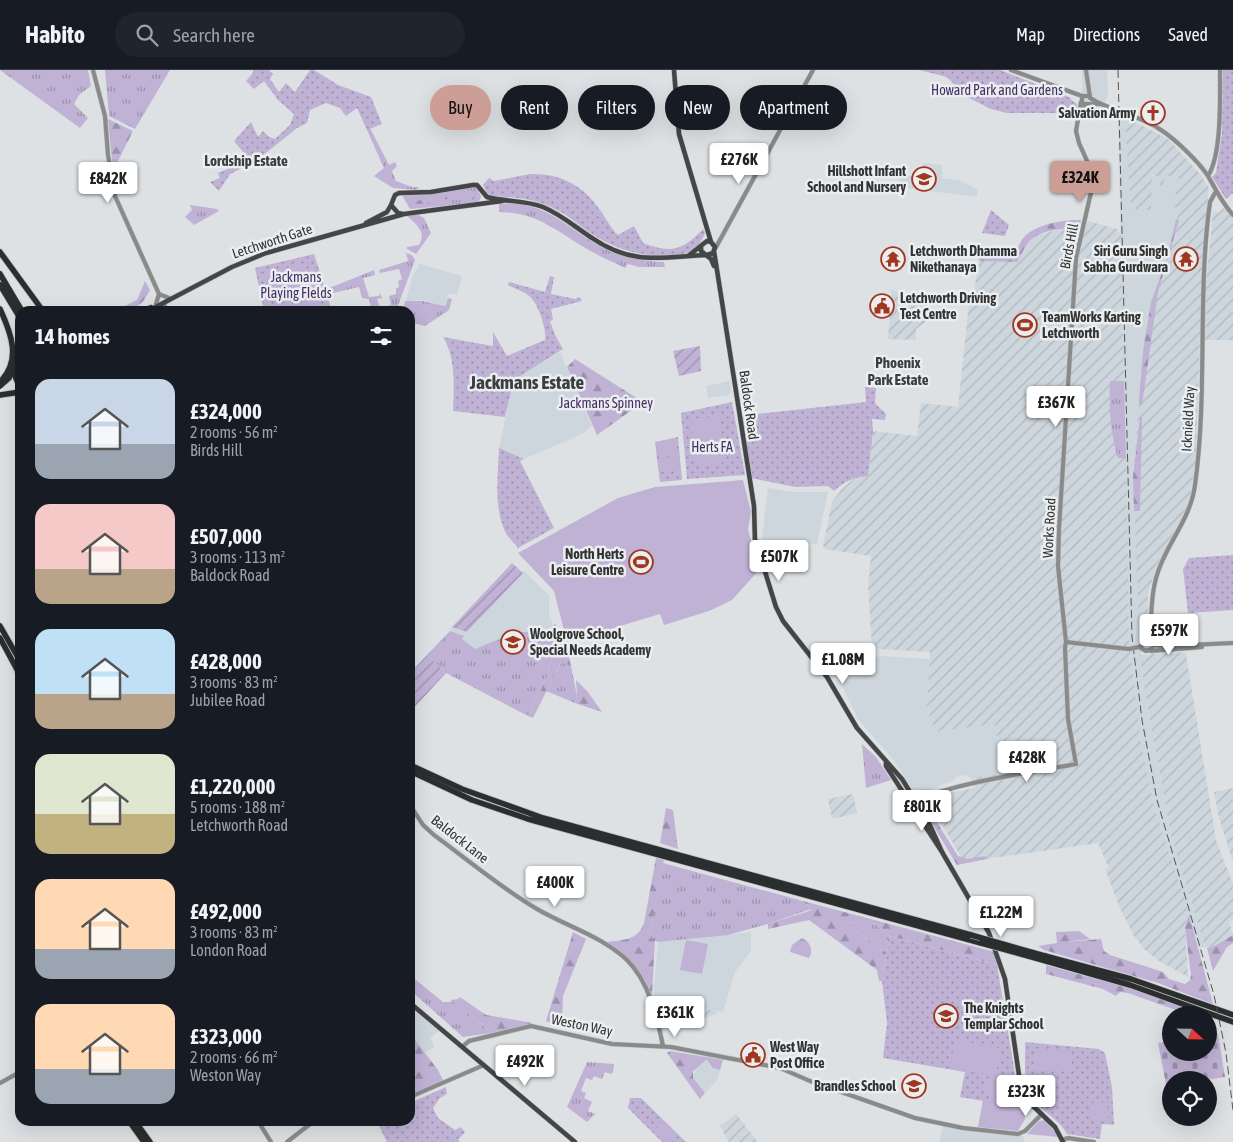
<!DOCTYPE html>
<html lang="en">
<head>
<meta charset="utf-8">
<style>
	body { margin:0; font-family:"Asap Condensed",sans-serif; background:#20242c; color:#f1f3f6; height:100vh; display:flex; flex-direction:column; font-size:19px; white-space:nowrap }
	* { box-sizing:border-box; margin:0 }
	p { font-size:16px; color:#9ea1a6 }
	.icon { flex:none; width:28px; height:28px; fill:none; stroke:currentColor; stroke-width:2; stroke-linecap:round; stroke-linejoin:round }
	.map { position:relative; flex:1; overflow:hidden }
	.drawer { position:absolute; left:15px; top:236px; width:400px; height:820px; display:flex; flex-direction:column; background:#171b24; border-radius:15px; box-shadow:0 5px 20px #0002 }
	.drawer>* { flex:none }
	.top-card { position:absolute; left:430px; top:15px; width:475px; height:45px; display:flex; gap:10px }
	.needle { width:32px; rotate:112deg }
	.controls { position:absolute; left:1162px; top:936px; display:grid; gap:10px }
	.controls a { display:grid; place-items:center; width:55px; height:55px; border-radius:50%; background:#171b24; box-shadow:0 5px 20px #0002; font-size:25px }
	.price { position:absolute; translate:-50% -42px; padding:0 11px; border-radius:5px; background:#fff; color:#222; font-size:16px; line-height:32px; filter:drop-shadow(0 1px 2px #0008) }
	.price::after { content:''; position:absolute; left:50%; top:30px; width:15px; height:11px; margin-left:-8px; background:inherit; clip-path:polygon(0 0,100% 0,50% 100%) }
	.price.current { background:#cd9e95; color:#111 }
	ul { padding:0; list-style:none }
	li { display:flex; align-items:center; gap:15px; height:125px; padding:0 20px }
	li span { display:grid; place-items:center; flex:none; width:140px; height:100px; border-radius:15px; color:#555 }
	li>.icon { margin-inline-start:auto }
	span .icon { width:60px; height:60px; fill:#fffc; stroke-width:1 }
	li b { font-size:21px }
	h2 { display:flex; justify-content:space-between; align-items:center; height:60px; padding:0 20px; font-size:21px }
	.chip { padding:0 18px; border-radius:22px; background:#171b24; box-shadow:0 5px 20px #0002; font-size:18px; line-height:45px }
	.chip.current { background:#cd9e95; color:#111 }
	header { display:flex; align-items:center; gap:30px; box-sizing:border-box; height:70px; padding:0 25px; background:#171b24; border-bottom:1px solid #363941 }
	header strong { font-size:24px }
	nav { display:flex; gap:28px; margin-inline-start:auto; font-size:18px }
	.search { width:350px; height:45px; background:#20242c; display:flex; align-items:center; gap:12px; box-sizing:border-box; padding:0 18px; border-radius:28px; color:#9ea1a6; font-size:19px }
	.map>svg:first-child { display:block }
	.built { fill:#cdd6dd }
	.industrial { fill:url(#industrial-furrows) }
	.grass { fill:url(#grass-tufts) }
	.forest { fill:url(#forest-firs) }
	.cemetery { fill:url(#cemetery-stones) }
	.park { fill:url(#park-dots) }
	.garden { fill:url(#garden-furrows) }
	.pitch { fill:#bfb2d5 }
	.lines { fill:none; stroke-linecap:round; stroke-linejoin:round }
	.stream { stroke:#91c5b8; stroke-width:1 }
	.minor-casing { stroke:#bcbec0; stroke-width:5 }
	.major-casing { stroke:#bcbec0; stroke-width:5.5 }
	.highway-casing { stroke:#bcbec0; stroke-width:7 }
	.minor { stroke:#898a8a; stroke-width:4 }
	.major { stroke:#434546; stroke-width:4.5 }
	.highway { stroke:#2b2e2e; stroke-width:5.5 }
	.rail { stroke:#535454; stroke-width:1; stroke-dasharray:8 4; stroke-linecap:butt }
	.minor-bridge-casing { stroke:#bcbec0; stroke-width:5; stroke-linecap:butt }
	.highway-bridge-casing { stroke:#bcbec0; stroke-width:7; stroke-linecap:butt }
	.minor-bridge { stroke:#898a8a; stroke-width:4 }
	.highway-bridge { stroke:#2b2e2e; stroke-width:5.5 }
	.labels { text-anchor:middle; dominant-baseline:central; stroke-width:5; stroke-linejoin:round; paint-order:stroke }
	.park-label { font-size:14px; fill:#453063; stroke:#ebeef0 }
	.poi-label { font-size:14px; font-weight:bold; fill:#323333; stroke:#ebeef0; text-anchor:start }
	.street-label { font-size:14px; fill:#323333; stroke:#ebeef0 }
	.neighbourhood-label { font-size:15px; font-weight:bold; fill:#3b3e3f; stroke:#ebeef0 }
	.district-label { font-size:19px; font-weight:bold; fill:#3b3e3f; stroke:#ebeef0 }
</style>
</head>
<body>
<header>
<strong>Habito</strong>
<div class="search"><svg class="icon" aria-label="search" viewBox="0 0 24 24"><circle cx="10" cy="10" r="6"/><path d="M15 15l6 6"/></svg>Search here</div>
<nav><a>Map</a><a>Directions</a><a>Saved</a></nav>
</header>
<div class="map">
<svg width="1233" height="1072" viewBox="0 0 1233 1072">
	<defs>
		<pattern id="industrial-furrows" width="10" height="10" patternUnits="userSpaceOnUse" patternTransform="scale(1.25)"><rect width="10" height="10" fill="#cdd6dd"/><path d="M-1 1l2-2M0 10L10 0M9 11l2-2" fill="none" stroke="#b0b8be"/></pattern>
		<pattern id="grass-tufts" width="24" height="20" patternUnits="userSpaceOnUse" patternTransform="scale(1.25)"><rect width="24" height="20" fill="#bfb2d5"/><path d="M3 7l-1-3M5 7V3M7 7l1-3M15 17l-1-3M17 17v-4M19 17l1-3" fill="none" stroke="#9c91ad"/></pattern>
		<pattern id="forest-firs" width="22" height="20" patternUnits="userSpaceOnUse" patternTransform="scale(1.25)"><rect width="22" height="20" fill="#bfb2d5"/><path d="M5 1l3.5 6h-7zM16 11l3.5 6h-7z" fill="#9c91ad"/></pattern>
		<pattern id="cemetery-stones" width="16" height="16" patternUnits="userSpaceOnUse" patternTransform="scale(1.25)"><rect width="16" height="16" fill="#bfb2d5"/><path d="M2 7V4a2 2 0 0 1 4 0v3zM10 15v-3a2 2 0 0 1 4 0v3z" fill="#9c91ad"/></pattern>
		<pattern id="park-dots" width="8" height="8" patternUnits="userSpaceOnUse" patternTransform="scale(1.25)"><rect width="8" height="8" fill="#bfb2d5"/><path d="M2 2h.1M6 6h.1" fill="none" stroke="#9c91ad" stroke-width="1.8" stroke-linecap="round"/></pattern>
		<pattern id="garden-furrows" width="10" height="10" patternUnits="userSpaceOnUse" patternTransform="scale(1.25)"><rect width="10" height="10" fill="#bfb2d5"/><path d="M-1 1l2-2M0 10L10 0M9 11l2-2" fill="none" stroke="#9c91ad"/></pattern>
	</defs>
	<rect width="100%" height="100%" fill="#dee1e3"/>
	<!-- built -->
	<path class="built" d="M1082 0H1107L1108 24 1099 50 1082 45Z
		M1118 45 1125 47 1129 101 1158 107 1157 115 1165 106 1179 108 1174 137 1179 138 1139 329 1133 407 1142 604 1171 765 1205 877 1199 878 1154 737 1141 673 1129 571Z
		M923 93 942 95V108L959 110 977 119V127L898 117 899 105 921 107Z
		M420 194 462 206 457 225 449 223 444 236 422 230 406 231 412 207Z
		M560 282 592 356 582 364 524 389 499 378 514 310Z
		M730 311 731 321 729 325 708 328 706 316Z
		M768 418 793 422H828L817 474 762 469Z
		M524 501 549 525V546L561 568 528 646 445 602 469 576 461 569 463 566 450 561 452 557 468 562Z
		M880 586 930 589 927 637 935 662 995 654 1005 703 971 708 966 705 956 707 954 710 924 722 912 719 895 692 858 649 839 610 873 596V589Z
		M751 862V881L735 902 723 942 686 935 662 963 653 929 658 872Z
		M410 937 439 961 430 968 435 977 424 983 410 963Z
		M702 985 723 990 717 1010 700 1029 689 1014Z
		M943 1056 1023 1066 1025 1072H939Z"/>
	<!-- industrial -->
	<path class="industrial" d="M1125 47 1168 69 1201 105 1209 118 1203 179 1196 387 1192 415 1188 437 1157 495 1148 524 1149 561 1139 563 1133 407 1139 329 1148 254 1172 173 1179 138 1173 137 1179 108 1165 106 1163 115H1157L1158 107 1152 105 1151 140 1131 139Z
		M1224 138 1233 149V270H1205L1206 215 1213 141 1218 143Z
		M1088 151 1117 159 1121 165 1124 311H1110L1118 388 1126 389 1129 571 1141 673 1154 737 1189 844 1185 858 1188 907 1159 891 1145 880 1134 866 1119 836 1105 799 1109 798 1098 773 964 792 931 736 934 730 945 724 974 718 971 708 1004 703 995 654 935 662 927 637 930 582 879 579 872 577 868 516 871 486 825 479 823 476 832 432 841 420 857 406H868L873 361 917 366 921 333 958 337 969 233 974 222 979 191 1017 192 1027 174 1036 166 1052 161 1079 158 1078 161 1084 163Z
		M892 220 915 228 928 230 926 252 916 259V270L888 269Z
		M1184 582 1186 584 1216 770 1233 814V850L1229 852 1233 865 1211 878 1205 877 1171 765 1142 604 1140 585Z
		M1233 718V792L1219 748 1214 722Z
		M853 724 857 743 832 749 828 729Z
		M686 935 716 941 718 943 706 948 691 943 688 953 676 947Z
		M736 1044 758 1072H729L720 1056Z"/>
	<!-- grass -->
	<path class="grass" d="M0 0H88L91 16 79 25 74 34 88 48 80 58Z
		M105 0H170L135 59 109 46Z
		M370 58 389 95 395 92 397 96 392 101 396 111 412 117H419L417 120 393 118 374 106 384 98 367 60Z
		M476 117 481 126 480 130 474 133 410 139 402 125 428 124Z
		M513 133C547 137 561 151 588 169 611 185 637 191 664 192L665 197H639L628 194 625 198C613 192 599 186 587 179 555 160 538 143 499 142V134Z
		M190 135 217 139 219 141 194 155 185 147 192 140Z
		M417 144 424 148 431 163 416 184 407 179V177L419 175C427 162 416 154 407 146Z
		M406 183 412 185 415 190 396 241H378L377 236 371 238 369 229 362 228 359 217 329 224 327 219 374 200 375 205 363 208 369 227 379 226 380 223 382 228 377 229 380 238 391 235 389 226 396 224V218L399 217 398 211 402 209 399 199 380 203 379 200 408 191Z
		M448 228 452 229 449 240 425 256 410 252V241H403L405 231H422L445 236Z
		M1110 311H1124L1126 389 1118 388C1110 362 1109 338 1110 311Z
		M450 561 464 566 462 569 475 579 517 562H545C560 596 542 614 528 646L446 603 427 585Z
		M562 591 571 596 577 626 575 633 546 621Z
		M862 674 876 687 891 710 866 718Z
		M663 793 803 831 811 839 768 854 728 865 658 872 649 868Z
		M849 847 875 854 890 866 887 883 848 855 845 848Z
		M802 868C810 871 814 881 809 888L790 882 792 875Z
		M410 905 443 932H451V930L492 963 463 967 410 920Z
		M587 992 614 994 613 1002 611 1004 605 1002 602 1009 594 1006 592 1010 586 1008 581 1021 586 1023 584 1028 592 1032 588 1041 595 1044 587 1052 567 1037Z
		M1045 1050 1059 1067 1027 1064 1039 1051Z"/>
	<!-- forest -->
	<path class="forest" d="M108 49 133 61 113 101Z
		M470 120 475 122 476 127 472 130 442 129 417 136 416 134 417 131Z
		M1176 149 1179 150 1158 222 1142 335 1139 334V329L1143 281 1151 232 1167 189Z
		M1081 150 1079 158C1061 159 1039 159 1027 174 1023 180 1021 186 1017 192L979 191V184L1014 185C1018 179 1020 170 1026 165 1038 154 1064 149 1081 150Z
		M145 211 150 220C141 237 135 241 115 241L137 230Z
		M575 289 643 332 597 365 567 297Z
		M1140 347H1142L1140 441H1134L1133 407Z
		M555 554 565 570 571 596 561 592 533 648 528 646C542 614 560 596 545 562L551 561Z
		M576 610 588 622 602 642 575 633 577 626Z
		M666 738 673 740 678 779 660 773Z
		M931 743 958 786 968 789 985 786 987 789 957 795 927 745Z
		M656 788 664 790 649 868 655 869 652 926C642 903 628 884 606 872 623 870 637 871 644 853Z
		M803 831 995 882 997 895 890 866 875 854 847 848 848 855 887 883 882 911H879L877 900 809 850 768 859V854L809 841 811 839Z
		M1189 844 1213 934 1158 913 1044 880 1038 876 1057 873 1056 862 1079 861 1090 869 1063 872 1101 869 1104 881 1110 885 1163 902 1169 909 1185 914 1190 910 1191 905 1185 858Z
		M573 862 586 869 563 926 562 956 546 951Z
		M1233 865V873L1227 877 1213 901 1207 878H1211Z
		M1046 895 1136 920 1206 945H1190L1128 923 1120 922 1116 926 1103 919 1046 904Z
		M460 927 486 945 533 953 492 963 451 930 458 929Z
		M412 966 438 1000 444 1012 410 1027V967Z
		M670 981 723 990 720 1000 713 998 707 989C705 990 699 997 693 1001V1008L705 1023 700 1029 667 983Z"/>
	<!-- cemetery -->
	<path class="cemetery" d="M1218 964 1225 1007 1206 1010H1171V1019H1167L1158 973 1171 971V982H1209V966Z"/>
	<!-- park -->
	<path class="park" d="M253 0H269L273 4 270 9 279 22 286 13 295 22 310 0H314L338 15 371 27 382 54 367 60 357 38 346 46 340 38 326 33 310 40 307 53 297 58 256 91 230 104 219 121 210 112 220 108 218 103 230 98 228 93 238 90 244 83 234 71 251 52 258 67 263 61 269 67 275 69 290 55 294 44 278 30 264 11 254 19 246 11 253 3Z
		M919 0H1000L1071 28V30L1077 34 1076 43H1007L991 39 967 27 947 7Z
		M1223 0H1233V123L1226 129 1212 107 1216 103 1222 64Z
		M530 104C560 103 583 115 600 140 606 148 611 159 618 165L634 156 643 173C672 184 683 180 703 159L705 163C699 180 687 185 670 186 639 187 611 178 586 160 575 152 565 143 551 137 531 128 513 127 491 126L487 123 483 115 489 108 494 111Z
		M991 140 1009 155 1005 166 982 163Z
		M314 184 332 241H264L255 198Z
		M550 206 554 207 551 224 575 229 580 227 582 231 551 239 553 250 550 251 555 265 563 279 514 310 505 347 453 341C454 318 456 287 443 267L493 276V262L507 286 545 270C547 259 538 233 529 226 524 221 515 219 508 215L509 212 545 222Z
		M865 317 876 318 875 333 886 344 885 350 872 349 873 361 868 406C854 407 845 411 834 421L828 416 795 417 751 408 738 346 866 332Z
		M732 332 745 405 687 409 681 343Z
		M678 367 682 410 660 412 655 372Z
		M499 378 524 389 520 391 554 458 518 478C514 472 506 466 504 459 494 436 498 403 499 378Z
		M1233 485V540L1188 543 1183 499 1189 488Z
		M890 866 997 895 1017 1016 1025 1038 960 1027 965 1002 883 988 887 953 882 911Z
		M1025 972 1099 979 1105 983 1112 1017 1114 1055 1102 1054 1100 1069 1067 1064C1059 1050 1047 1044 1036 1034 1021 1020 1026 990 1025 972Z
		M446 1017 447 1024 440 1028 433 1038 438 1048 455 1060 461 1057 465 1062 458 1070 460 1072H387L378 1054 364 1051H410V1033Z
		M630 1028H641L686 1072H662L628 1038Z"/>
	<!-- garden -->
	<path class="garden" d="M700 276 701 301 679 306 673 281Z
		M512 493 523 503 467 562 452 557Z
		M427 585 446 603 410 642V603Z"/>
	<!-- pitch -->
	<path class="pitch" d="M305 193 311 219 271 229 264 204Z
		M318 228 321 241H278L277 239Z
		M720 346 725 392 696 396 691 349Z
		M676 370 678 384 658 386 656 373Z
		M678 386 680 400 660 402 658 389Z
		M743 410 751 442 748 459 759 500 732 530 709 541 664 555 660 544 567 572 554 521 518 483 618 428 655 417Z
		M686 870 708 874 702 904 680 900Z
		M955 970 1000 978 996 1005 950 998Z
		M1036 979 1072 980 1071 1001H1036Z
		M986 1008 1007 1010 1005 1026 984 1023Z
		M983 1030 1025 1038V1049L1018 1061 978 1057Z
		M1107 1032 1108 1049 1091 1050 1089 1033Z
		M663 1051 678 1065 671 1072H665L654 1061Z"/>
	<g class="lines">
		<!-- stream -->
		<path class="stream" d="M14 600 20 620
			M20 795V836"/>
		<!-- minor casing -->
		<g class="minor-casing">
			<path id="minor" d="M93 0 105 46 108 85 115 126 159 224 169 228
				M1011 0 1082 26
				M1086 0 1090 27
				M1089 26H1082V34H1099
				M1090 28C1112 42 1140 45 1161 60 1175 69 1199 92 1208 106 1216 120 1222 133 1233 145
				M1078 47 1086 35
				M1208 106C1222 84 1220 27 1220 0
				M715 179 813 0
				M156 234 159 224
				M163 241 165 233
				M1150 569C1152 543 1150 519 1161 494 1172 467 1191 446 1195 415 1208 322 1197 226 1210 132L1215 123
				M1066 572 1129 579
				M1154 575 1167 576 1233 573
				M1139 577 1146 581 1152 579
				M1141 577 1143 570H1152
				M1151 581 1202 577
				M410 735 423 755 434 765C468 790 501 818 537 839 566 856 601 866 626 889 649 911 657 947 663 976
				M916 735C923 717 1051 699 1076 694L1068 649 1065 578 1066 572 1058 496 1059 459 1076 188 1092 118V102L1079 73 1076 61 1081 32
				M462 977 469 971 531 956 612 974 671 977 780 998 810 1011 915 1048 963 1058 1018 1064 1025 1061 1042 1044
				M0 1013 20 1002
				M410 1027 484 995
				M258 1051 271 1072
				M1062 1070 1068 1068 1094 1072
				M287 1072 314 1051"/>
		</g>
		<!-- major casing -->
		<g class="major-casing">
			<path id="major" d="M674 0 679 64 711 172
				M403 144 398 143 391 135 395 125 399 123 431 122 473 115H477L487 127C506 132 525 130 543 137 562 145 575 157 592 168 633 196 661 187 706 185
				M366 153 387 142 391 135
				M701 176V181L711 189 714 196
				M714 181 754 436 755 471
				M688 186 707 171 711 172 715 177 713 183 707 185
				M142 241 151 237
				M148 241 232 197 266 183 404 144 502 131
				M755 471 752 476 758 479
				M755 471 760 473 758 479
				M758 479 776 537 783 551 827 607 857 658 902 709 928 751 942 782 989 863 1005 909 1021 1019 1032 1035 1055 1057 1063 1072
				M886 692V696L942 782
				M410 933 575 1072"/>
		</g>
		<!-- highway casing -->
		<g class="highway-casing">
			<path id="highway" d="M0 182 43 241
				M0 204 22 241
				M0 215 20 248
				M0 239C11 263 22 290 0 312
				M20 282C12 294 12 304 20 316
				M0 316 9 308 12 300
				M0 325 20 322
				M0 556 20 591
				M0 568 20 605
				M410 695 462 719 543 748 971 865
				M410 701 472 730 528 749 981 873
				M1045 886 1131 909 1233 945
				M1046 891 1130 915 1233 952
				M129 1051 144 1072
				M135 1051 150 1072"/>
		</g>
		<!-- minor -->
		<use href="#minor" class="minor"/>
		<!-- major -->
		<use href="#major" class="major"/>
		<!-- highway -->
		<use href="#highway" class="highway"/>
		<!-- rail -->
		<path class="rail" d="M1118 0 1132 567 1142 650 1157 730 1214 925 1226 983 1233 1040"/>
		<!-- minor-bridge casing -->
		<g class="minor-bridge-casing">
			<path id="minor-bridge" d="M1129 579 1139 577"/>
		</g>
		<!-- highway-bridge casing -->
		<g class="highway-bridge-casing">
			<path id="highway-bridge" d="M971 865 1045 886
				M981 873 1046 891"/>
		</g>
		<!-- minor-bridge -->
		<use href="#minor-bridge" class="minor-bridge"/>
		<!-- highway-bridge -->
		<use href="#highway-bridge" class="highway-bridge"/>
	</g>
	<!-- icons -->
	<defs>
		<g id="church-ring" transform="scale(1.25)"><circle r="9.5" fill="#ebeef0" stroke="#a0371e" stroke-width="1.5"/><path d="M-1.2-6h2.4v3.5h3.3v2.4h-3.3V6h-2.4V-.1h-3.3v-2.4h3.3Z" fill="#a0371e"/></g>
		<g id="school-ring" transform="scale(1.25)"><circle r="9.5" fill="#ebeef0" stroke="#a0371e" stroke-width="1.5"/><path d="M0-5L7-2L0 1L-7-2ZM-4 1L0 2.5L4 1V4Q0 6-4 4Z" fill="#a0371e"/></g>
		<g id="temple-ring" transform="scale(1.25)"><circle r="9.5" fill="#ebeef0" stroke="#a0371e" stroke-width="1.5"/><path d="M0-6L5-2H3V0L6.5 2.5H4V6H1.5V3h-3V6H-4V2.5H-6.5L-3 0V-2H-5Z" fill="#a0371e"/></g>
		<g id="civic-ring" transform="scale(1.25)"><circle r="9.5" fill="#ebeef0" stroke="#a0371e" stroke-width="1.5"/><path d="M-.6-6.5H3V-4.5H.6V-3L4-1V1h2V6H-6V1h2V-1L-.6-3ZM-1.2 2.5V6h2.4V2.5Z" fill="#a0371e"/></g>
		<g id="stadium-ring" transform="scale(1.25)"><circle r="9.5" fill="#ebeef0" stroke="#a0371e" stroke-width="1.5"/><path d="M0-5a6.5 5 0 1 0 0 10a6.5 5 0 1 0 0-10ZM-3.5-1.8h7v3.6h-7Z" fill="#a0371e"/></g>
	</defs>
	<g fill-rule="evenodd">
		<use href="#church-ring" x="1153" y="43"/>
		<use href="#school-ring" x="924" y="109"/>
		<use href="#temple-ring" x="893" y="189"/>
		<use href="#temple-ring" x="1186" y="189"/>
		<use href="#civic-ring" x="882" y="236"/>
		<use href="#stadium-ring" x="1025" y="255"/>
		<use href="#stadium-ring" x="641" y="492"/>
		<use href="#school-ring" x="513" y="572"/>
		<use href="#school-ring" x="946" y="946"/>
		<use href="#civic-ring" x="753" y="985"/>
		<use href="#school-ring" x="914" y="1016"/>
	</g>
	<g class="labels">
		<!-- park labels -->
		<g class="park-label">
			<text x="997" y="20">Howard Park and Gardens</text>
			<text x="296" y="207">Jackmans<tspan x="296" dy="16">Playing FIelds</tspan></text>
			<text x="606" y="333">Jackmans Spinney</text>
			<text x="712" y="377">Herts FA</text>
		</g>
		<!-- poi labels -->
		<g class="poi-label">
			<text x="1136" y="43" text-anchor="end">Salvation Army</text>
			<text x="906" y="101" text-anchor="end">Hillshott Infant<tspan x="906" dy="16">School and Nursery</tspan></text>
			<text x="910" y="181">Letchworth Dhamma<tspan x="910" dy="16">Nikethanaya</tspan></text>
			<text x="1168" y="181" text-anchor="end">Siri Guru Singh<tspan x="1168" dy="16">Sabha Gurdwara</tspan></text>
			<text x="900" y="228">Letchworth Driving<tspan x="900" dy="16">Test Centre</tspan></text>
			<text x="1042" y="247">TeamWorks Karting<tspan x="1042" dy="16">Letchworth</tspan></text>
			<text x="624" y="484" text-anchor="end">North Herts<tspan x="624" dy="16">Leisure Centre</tspan></text>
			<text x="530" y="564">Woolgrove School,<tspan x="530" dy="16">Special Needs Academy</tspan></text>
			<text x="964" y="938">The Knights<tspan x="964" dy="16">Templar School</tspan></text>
			<text x="770" y="977">West Way<tspan x="770" dy="16">Post Office</tspan></text>
			<text x="896" y="1016" text-anchor="end">Brandles School</text>
		</g>
		<!-- street labels -->
		<g class="street-label">
			<text transform="translate(272 171) rotate(-18)">Letchworth Gate</text>
			<text transform="translate(1069 176) rotate(-79)">Birds Hill</text>
			<text transform="translate(749 335) rotate(82)">Baldock Road</text>
			<text transform="translate(1188 349) rotate(-87)">Icknield Way</text>
			<text transform="translate(1049 458) rotate(-87)">Works Road</text>
			<text transform="translate(460 769) rotate(38)">Baldock Lane</text>
			<text transform="translate(582 955) rotate(12)">Weston Way</text>
		</g>
		<!-- neighbourhood labels -->
		<g class="neighbourhood-label">
			<text x="246" y="90">Lordship Estate</text>
			<text x="898" y="292">Phoenix<tspan x="898" dy="17">Park Estate</tspan></text>
		</g>
		<!-- district labels -->
		<g class="district-label">
			<text x="527" y="312">Jackmans Estate</text>
		</g>
	</g>
</svg>
<div class="controls">
<a><svg class="needle" viewBox="-14 -14 28 28"><path d="M0-13l5 13h-10z" fill="#e53935"/><path d="M0 13l5-13h-10z" fill="#9ea1a6"/></svg></a>
<a><svg class="icon" aria-label="locate" viewBox="0 0 24 24"><circle cx="12" cy="12" r="6"/><path d="M12 2v4M12 18v4M2 12h4M18 12h4"/></svg></a>
</div>
<b class="price" style="left:739px;top:115px">£276K</b>
<b class="price current" style="left:1080px;top:133px">£324K</b>
<b class="price" style="left:108px;top:134px">£842K</b>
<b class="price" style="left:1056px;top:358px">£367K</b>
<b class="price" style="left:779px;top:512px">£507K</b>
<b class="price" style="left:1169px;top:586px">£597K</b>
<b class="price" style="left:843px;top:615px">£1.08M</b>
<b class="price" style="left:1027px;top:713px">£428K</b>
<b class="price" style="left:922px;top:762px">£801K</b>
<b class="price" style="left:555px;top:838px">£400K</b>
<b class="price" style="left:1001px;top:868px">£1.22M</b>
<b class="price" style="left:675px;top:968px">£361K</b>
<b class="price" style="left:525px;top:1017px">£492K</b>
<b class="price" style="left:1026px;top:1047px">£323K</b>
<div class="top-card">
<a class="chip current">Buy</a>
<a class="chip">Rent</a>
<a class="chip">Filters</a>
<a class="chip">New</a>
<a class="chip">Apartment</a>
</div>
<section class="drawer">
<h2>14 homes<svg class="icon" aria-label="filters" viewBox="0 0 24 24"><path d="M4 7h16M4 17h16"/><circle cx="9" cy="7" r="2"/><circle cx="15" cy="17" r="2"/></svg></h2>
<ul>
<li><span style="background:linear-gradient(#c9d6e8 65%,#9aa5b1 0)"><svg class="icon" aria-label="home" viewBox="0 0 24 24"><path d="M3 11l9-7 9 7M6 9v11h12V9"/></svg></span><div><b>£324,000</b><p>2 rooms · 56 m²</p><p>Birds Hill</p></div></li>
<li><span style="background:linear-gradient(#f6c9c9 65%,#b9a48a 0)"><svg class="icon" aria-label="home" viewBox="0 0 24 24"><path d="M3 11l9-7 9 7M6 9v11h12V9"/></svg></span><div><b>£507,000</b><p>3 rooms · 113 m²</p><p>Baldock Road</p></div></li>
<li><span style="background:linear-gradient(#bfe0f5 65%,#b9a48a 0)"><svg class="icon" aria-label="home" viewBox="0 0 24 24"><path d="M3 11l9-7 9 7M6 9v11h12V9"/></svg></span><div><b>£428,000</b><p>3 rooms · 83 m²</p><p>Jubilee Road</p></div></li>
<li><span style="background:linear-gradient(#dfe7d0 60%,#c2b280 0)"><svg class="icon" aria-label="home" viewBox="0 0 24 24"><path d="M3 11l9-7 9 7M6 9v11h12V9"/></svg></span><div><b>£1,220,000</b><p>5 rooms · 188 m²</p><p>Letchworth Road</p></div></li>
<li><span style="background:linear-gradient(#ffd9b3 70%,#9aa5b1 0)"><svg class="icon" aria-label="home" viewBox="0 0 24 24"><path d="M3 11l9-7 9 7M6 9v11h12V9"/></svg></span><div><b>£492,000</b><p>3 rooms · 83 m²</p><p>London Road</p></div></li>
<li><span style="background:linear-gradient(#ffd9b3 65%,#9aa5b1 0)"><svg class="icon" aria-label="home" viewBox="0 0 24 24"><path d="M3 11l9-7 9 7M6 9v11h12V9"/></svg></span><div><b>£323,000</b><p>2 rooms · 66 m²</p><p>Weston Way</p></div></li>
</ul>
</section>
</div>
</body>
</html>
